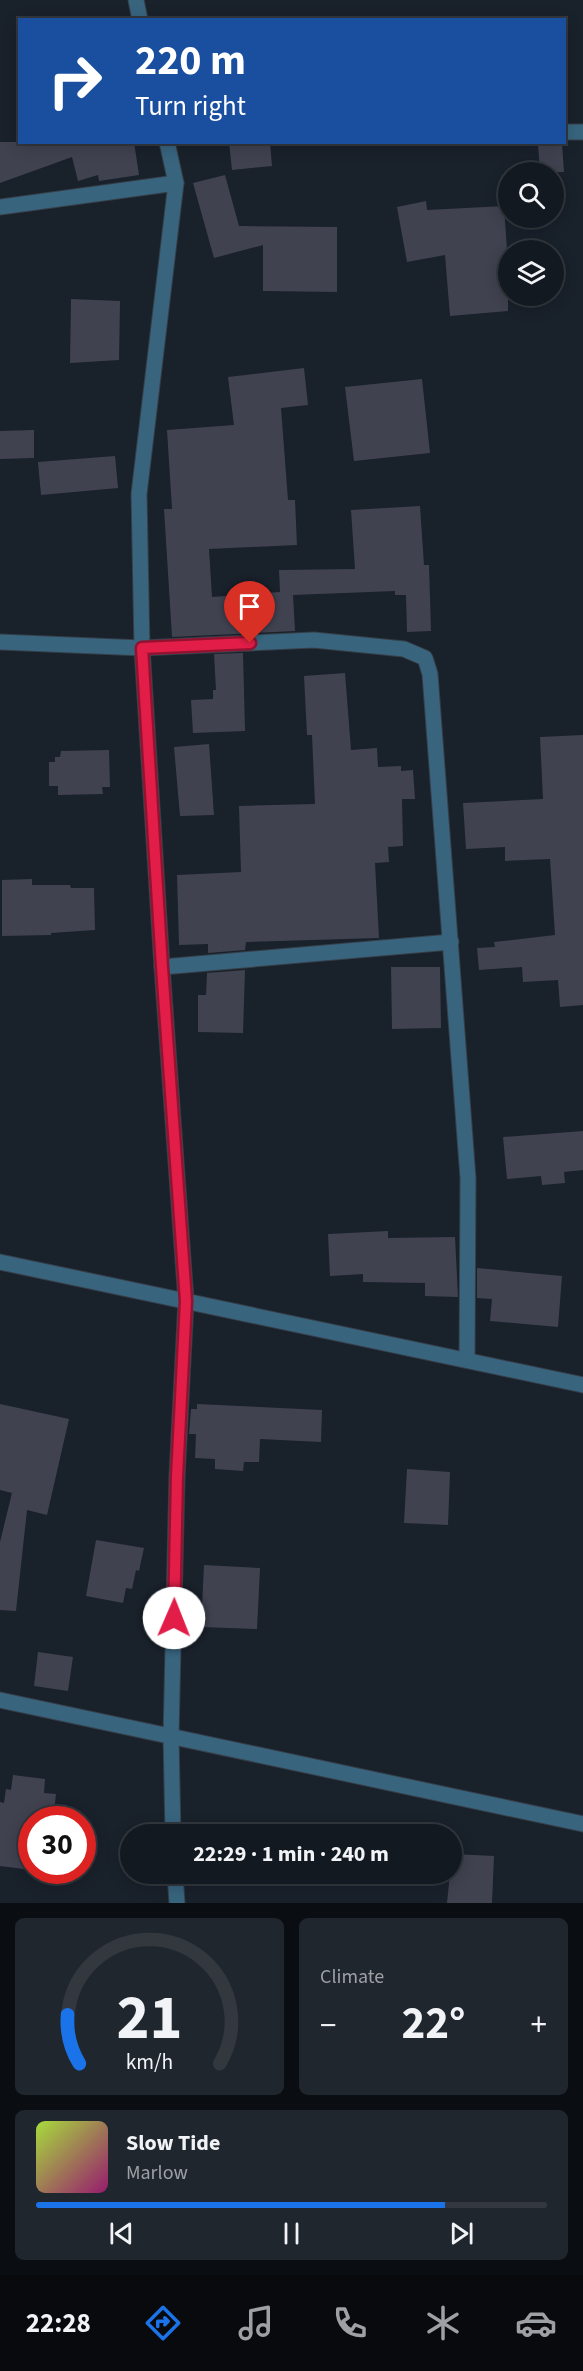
<!DOCTYPE html>
<meta charset="utf-8">
<style>
body{margin:0;font-family:"Source Sans 3",sans-serif;background:#20262d;color:#f1f3f6;height:100vh;display:flex;flex-direction:column;font-size:22px;white-space:nowrap}
*{box-sizing:border-box;margin:0}
p{font-size:20px;color:#9da0a5}
.icon{flex:none;width:33px;height:33px;fill:none;stroke:currentColor;stroke-width:2;stroke-linecap:round;stroke-linejoin:round}
.map{position:relative;height:1903px;overflow:hidden}
.side{display:flex;flex-direction:column;gap:15px;padding:15px;background:#0a0e12;flex:1}
.side>*{flex:none}
.guide{position:absolute;left:18px;top:18px;width:548px;height:126px;border-radius:0px;box-shadow:0 3px 15px #0003,0 0 0 2px #32383e;background:#1a4fa0;color:#fff;overflow:hidden}
.controls{position:absolute;left:498px;top:162px;display:grid;gap:12px}
.controls a{display:grid;place-items:center;width:66px;height:66px;border-radius:50%;background:#131920;box-shadow:0 3px 15px #0003,0 0 0 2px #32383e;font-size:30px}
.speed{position:absolute;left:18px;top:1806px;display:flex;gap:12px;font-size:30px;font-weight:700;text-align:center}
.speed>*{display:grid;place-content:center;width:78px;height:78px;border-radius:50%;background:#131920;box-shadow:0 3px 15px #0003,0 0 0 2px #32383e;line-height:1}
.speed .limit{border:9px solid #d22;background:#fff;color:#111}
.pin{position:absolute;display:grid;place-items:center;width:51px;height:51px;color:#fff;margin:-62px -26px;border-radius:50% 50% 50% 0;rotate:-45deg;box-shadow:0 0 6px #0007}
.pin .icon{rotate:45deg}
.me{position:absolute;width:66px;margin:-33px;rotate:1deg;stroke-linejoin:round;filter:drop-shadow(0 0 4px #0008)}
.turn{display:flex;align-items:center;gap:21px;height:126px;padding:0 18px;font-size:27px}
.turn .icon{width:78px;height:78px;stroke-width:2.5}
.turn b{display:block;font-size:42px;line-height:51px}
.big{font-size:45px;font-weight:700;line-height:1.1}
.side .widget{flex:1;display:flex;flex-direction:column;justify-content:center;gap:9px;min-width:0;padding:0 21px;border-radius:9px;background:#20262d}
.side .dial{align-items:center;gap:0}
.dial svg{height:156px;overflow:visible;fill:none;stroke:#32383e;stroke-width:7;stroke-linecap:round;text-anchor:middle}
.dial text{fill:#f1f3f6;stroke:none}
.song{display:flex;align-items:center;gap:18px}
.cover{width:72px;height:72px;border-radius:9px;background:linear-gradient(135deg,hsl(80 70% 55%),hsl(320 70% 35%))}
.played{height:6px;border-radius:3px;background:linear-gradient(90deg,#1a73e8 80%,#32383e 80%)}
.keys{display:flex;justify-content:space-around;direction:ltr}
.heat{display:flex;justify-content:space-between;align-items:center;font-size:33px;direction:ltr}
.side .tiles{flex:1;display:grid;gap:15px;grid-template-columns:1fr 1fr}
.widget:last-child{grid-column:span 2}
.trip{position:absolute;left:120px;top:1824px;width:342px;height:60px;border-radius:30px;background:#131920;box-shadow:0 3px 15px #0003,0 0 0 2px #32383e;font-weight:700;line-height:60px;text-align:center}
.tabs{display:flex;height:96px;justify-content:space-around;align-items:center;background:#080a0d;color:#9da0a5}
.tabs .icon{width:42px;height:42px}
.tabs .active{color:#1a73e8}
.tabs b{font-size:27px;color:#f1f3f6}
.map>svg:first-child{display:block}
</style>
<div class="map">
<svg width="583" height="1903" viewBox="0 0 583 1903">
<rect width="100%" height="100%" fill="#19212b"/>
<g fill="#404250">
<path d="M0,142h134l5,33 -40,6 -1,-6 -20,6 -6,-24 -72,26z"/>
<path d="M229,142h41l2,24 -40,4z"/>
<path d="M562,144l2,28h-24l-2,-27z"/>
<path d="M225,175l14,51 98,1v65l-74,-1v-46l-49,13 -21,-75z"/>
<path d="M426,201l1,9 77,-4 4,58v47l-58,5 -5,-61 -38,7 -10,-55z"/>
<path d="M71,299l49,2 -1,59 -49,3z"/>
<path d="M304,368l4,37 -27,3 7,92h7l2,45 -88,4 3,48 68,-5 -1,-22 76,-1 -4,-59 69,-4 4,59h5l2,66 -24,1 -1,-37h-11v-4l-102,4 2,36 -123,6 -8,-128h8l-5,-79 67,-5 -6,-48z"/>
<path d="M422,379l8,74 -76,8 -9,-74z"/>
<path d="M34,430v28l-34,1v-28z"/>
<path d="M115,456l3,32 -77,7 -3,-33z"/>
<path d="M243,653l2,78 -52,2 -2,-33 22,-1v-9h3l-2,-36z"/>
<path d="M345,673l6,77 26,-2 1,19 23,-1v5l12,-1 2,29h-13l1,47 -15,1 1,15 -14,1 4,75 -133,4 -1,8 -37,3v-9l-29,1 -2,-70 64,-3 -2,-66 76,-2 -3,-69h-5l-3,-59z"/>
<path d="M583,735v270l-23,2 -2,-27 -35,2 -1,-15 -43,3 -2,-22 18,-1 -1,-5 61,-7 -5,-76 -45,2v-14l-39,2 -3,-46 80,-4 -3,-62z"/>
<path d="M209,744l5,71 -34,1 -6,-69z"/>
<path d="M109,750l1,37h-8l1,7 -45,1v-9h-9v-24h6v-5h5l1,-6z"/>
<path d="M32,879v6h38l1,3h23l1,42 -44,3v2l-49,1v-56z"/>
<path d="M391,967h49l1,61 -49,1z"/>
<path d="M245,970l-2,63 -45,-1v-37h8l1,-22z"/>
<path d="M583,1131v39l-19,2 1,11 -23,2 -1,-9 -34,3 -4,-42z"/>
<path d="M388,1231v7l67,-1 3,60 -33,-1v-13l-62,-1v-8l-33,2 -2,-42z"/>
<path d="M477,1268l85,8 -4,51 -68,-6 2,-22 -15,-1z"/>
<path d="M0,1404l69,15 -22,96 -20,-5 -11,101 -16,-1v-68l12,-49 -12,-3z"/>
<path d="M197,1404l125,6 -1,32 -61,-3 -1,23h-15l-1,9 -28,-2v-10l-20,-1 1,-24h-7l2,-25h6z"/>
<path d="M407,1469l43,3 -2,53 -44,-2z"/>
<path d="M96,1540l48,8 -5,23 -3,-1 -4,19 -6,-1 -3,15 -37,-7z"/>
<path d="M204,1565l56,3 -3,61 -56,-2z"/>
<path d="M38,1652l35,5 -5,34 -34,-5z"/>
<path d="M13,1775l32,4 -1,14 12,1 -3,26h-21v50l-32,-4v-64l4,1 2,-14 5,1z"/>
<path d="M452,1854l42,2 -2,47h-45z"/>
</g>
<g fill="none" stroke-linecap="round" stroke-linejoin="round">
<defs>
<g id="street">
<path d="M136,0l4,20"/>
<path d="M564,132h19"/>
<path d="M167,142l9,41 -37,311 3,154 20,319 24,334 -9,175 -6,260 2,98"/>
<path d="M0,207l176,-24"/>
<path d="M0,642l142,6 172,-8 90,9 21,9 5,16 38,504 -1,182"/>
<path d="M162,967l289,-25"/>
<path d="M0,1262l583,123"/>
<path d="M0,1700l583,124"/>
<path d="M175,1874l2,29"/>
</g>
</defs>
<use href="#street" stroke="#363e48" stroke-width="17"/>
<use href="#street" stroke="#38647e" stroke-width="15"/>
</g>
<g fill="none" stroke-linecap="round" stroke-linejoin="round">
<defs>
<path id="route" d="M174,1618l3,-142 9,-175 -24,-334 -20,-319 108,-5"/>
</defs>
<use href="#route" stroke="#92132f" stroke-width="15"/>
<use href="#route" stroke="#e11d48" stroke-width="10"/>
</g>
</svg>
<div class="controls">
<a><svg class="icon" aria-label="search" viewBox="0 0 24 24"><circle cx="10" cy="10" r="6"/><path d="M15 15l6 6"/></svg></a>
<a><svg class="icon" aria-label="layers" viewBox="0 0 24 24"><path d="M12 4l9 5-9 5-9-5zM3 14l9 5 9-5"/></svg></a>
</div>
<div class="speed"><div class="limit">30</div></div>
<div class="pin" style="left:250px;top:643px;background:#d93025"><svg class="icon" aria-label="arrive" viewBox="0 0 24 24"><path d="M6 21V4h12l-3 4 3 4H6"/></svg></div>
<svg class="me" style="left:174px;top:1618px" viewBox="-20 -20 40 40"><circle r="19" fill="#fff"/><path d="M0-13L10 11 0 6-10 11z" fill="#e11d48"/></svg>
<div class="trip">22:29 · 1 min · 240 m</div>
<div class="guide">
<div class="turn"><svg class="icon" aria-label="right" viewBox="0 0 24 24"><path d="M7 20v-9h11M14 6l5 5-5 5"/></svg><div><b>220 m</b>Turn right</div></div>
</div>
</div>
<section class="side">
<div class="tiles">
<div class="widget dial"><svg viewBox="0 0 100 80">
<path d="M14 69A42 42 0 1 1 86 69"/>
<path d="M14 69A42 42 0 0 1 8 44" stroke="#1a73e8"/>
<text x="50" y="56" font-size="32" font-weight="700">21</text>
<text x="50" y="72" font-size="11">km/h</text>
</svg></div>
<div class="widget"><p>Climate</p>
<div class="heat"><a>−</a><b class="big">22°</b><a>+</a></div>
</div>
<div class="widget">
<div class="song"><i class="cover"></i><div><b>Slow Tide</b><p>Marlow</p></div></div>
<div class="played"></div>
<div class="keys"><svg class="icon" aria-label="previous" viewBox="0 0 24 24"><path d="M18 5L8 12l10 7zM5 5v14"/></svg><svg class="icon" aria-label="pause" viewBox="0 0 24 24"><path d="M8 5v14M16 5v14"/></svg><svg class="icon" aria-label="next" viewBox="0 0 24 24"><path d="M6 5l10 7-10 7zM19 5v14"/></svg></div>
</div>
</div>
</section>
<nav class="tabs">
<b>22:28</b>
<svg class="icon active" aria-label="directions" viewBox="0 0 24 24"><path d="M12 3l9 9-9 9-9-9zM9 14v-3h6M13 9l2 2-2 2"/></svg>
<svg class="icon" aria-label="music" viewBox="0 0 24 24"><path d="M9 18V5l10-2v13"/><circle cx="6" cy="18" r="3"/><circle cx="16" cy="16" r="3"/></svg>
<svg class="icon" aria-label="phone" viewBox="0 0 24 24"><path d="M5 4h4l2 5-3 2q2 4 5 5l2-3 5 2v4C11 20 4 13 5 4z"/></svg>
<svg class="icon" aria-label="climate" viewBox="0 0 24 24"><path d="M12 3v18M4 7l16 10M4 17L20 7"/></svg>
<svg class="icon" aria-label="car" viewBox="0 0 24 24"><path d="M5 17H2v-5l4-1 3-4h7l3 4 3 1v5h-3M9 17h6M6 11h13"/><circle cx="7" cy="17" r="2"/><circle cx="17" cy="17" r="2"/></svg>
</nav>
